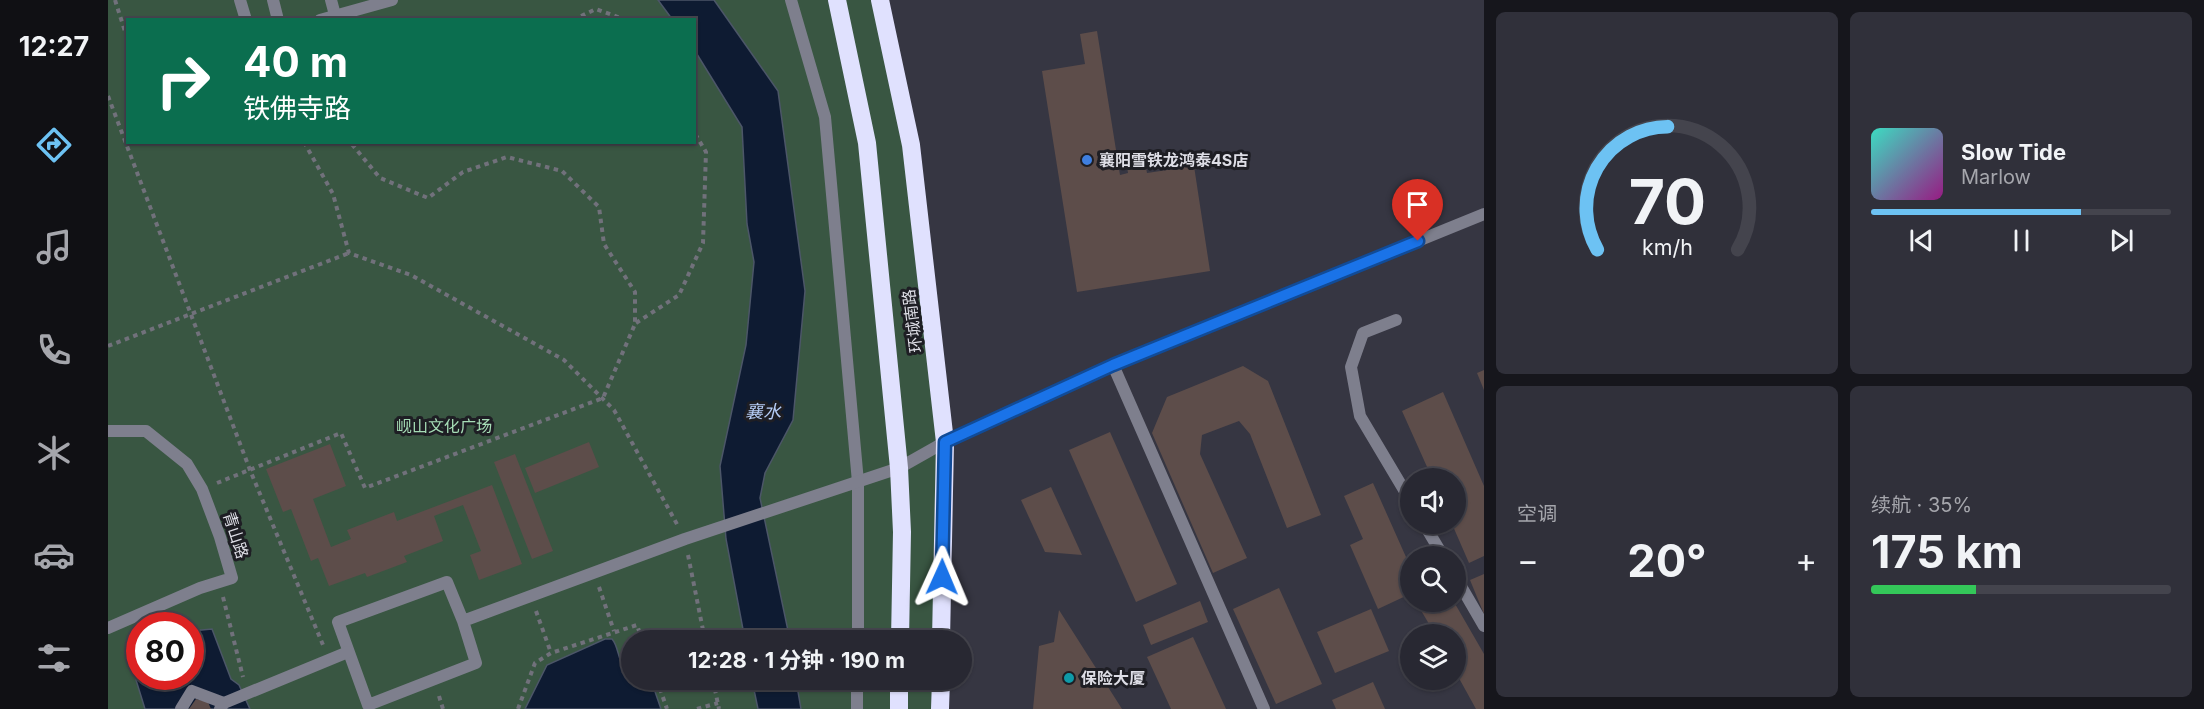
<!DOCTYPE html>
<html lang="zh">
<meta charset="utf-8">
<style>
body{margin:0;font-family:Inter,"Noto Sans SC",sans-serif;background:#30303a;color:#f1f3f6;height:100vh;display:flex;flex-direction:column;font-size:22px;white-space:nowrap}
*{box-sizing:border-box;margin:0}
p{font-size:20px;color:#a5a6ac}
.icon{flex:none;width:33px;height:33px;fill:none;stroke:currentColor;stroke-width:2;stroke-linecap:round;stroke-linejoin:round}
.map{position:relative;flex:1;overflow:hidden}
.details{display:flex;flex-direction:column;gap:12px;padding:12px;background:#16161c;width:720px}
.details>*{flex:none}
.guide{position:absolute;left:18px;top:18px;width:570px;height:126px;border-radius:0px;box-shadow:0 2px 4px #0004,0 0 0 2px #44444d;background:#0b6e4f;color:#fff;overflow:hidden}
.controls{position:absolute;left:1292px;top:468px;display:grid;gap:12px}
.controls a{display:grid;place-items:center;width:66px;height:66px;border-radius:50%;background:#282832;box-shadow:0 2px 4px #0004,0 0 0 2px #44444d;font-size:30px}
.speed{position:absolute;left:18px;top:612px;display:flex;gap:12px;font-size:30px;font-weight:700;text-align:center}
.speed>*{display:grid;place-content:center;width:78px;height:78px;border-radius:50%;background:#282832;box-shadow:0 2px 4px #0004,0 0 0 2px #44444d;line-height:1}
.speed .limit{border:9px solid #d22;background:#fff;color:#111}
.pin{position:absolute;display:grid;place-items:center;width:51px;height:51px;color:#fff;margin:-62px -26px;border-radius:50% 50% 50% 0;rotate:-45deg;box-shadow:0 0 6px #0007}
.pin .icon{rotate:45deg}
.me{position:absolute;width:66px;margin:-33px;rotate:1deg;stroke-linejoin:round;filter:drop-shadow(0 0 4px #0008)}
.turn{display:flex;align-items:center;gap:21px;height:126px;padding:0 18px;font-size:27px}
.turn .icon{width:78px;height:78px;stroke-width:2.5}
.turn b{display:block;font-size:42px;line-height:51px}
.big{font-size:45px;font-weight:700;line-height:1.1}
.details .tile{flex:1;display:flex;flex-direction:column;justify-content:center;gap:9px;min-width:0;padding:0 21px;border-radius:9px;background:#30303a}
.details .dial{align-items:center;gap:0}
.dial svg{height:156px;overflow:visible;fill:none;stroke:#44444d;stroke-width:7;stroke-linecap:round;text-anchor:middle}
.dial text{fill:#f1f3f6;stroke:none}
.song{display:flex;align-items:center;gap:18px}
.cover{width:72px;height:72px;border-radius:9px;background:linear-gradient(135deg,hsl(170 70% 55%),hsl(310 70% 35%))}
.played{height:6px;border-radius:3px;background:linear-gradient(90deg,#6dc2f3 70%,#44444d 70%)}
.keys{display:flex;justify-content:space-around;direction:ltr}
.heat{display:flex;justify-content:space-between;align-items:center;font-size:33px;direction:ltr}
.charge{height:9px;border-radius:4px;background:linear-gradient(90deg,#34c759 35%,#44444d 0)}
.details .tiles{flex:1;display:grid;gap:12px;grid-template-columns:repeat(2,1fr)}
.trip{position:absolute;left:513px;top:630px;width:351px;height:60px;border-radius:30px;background:#282832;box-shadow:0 2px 4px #0004,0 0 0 2px #44444d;font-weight:700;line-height:60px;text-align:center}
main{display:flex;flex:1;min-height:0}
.dock{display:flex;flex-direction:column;width:108px;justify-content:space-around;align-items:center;background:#101014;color:#a5a6ac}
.dock .icon{width:42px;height:42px}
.dock .active{color:#6dc2f3}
.dock b{font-size:27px;color:#f1f3f6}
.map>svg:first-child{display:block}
</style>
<main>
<nav class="dock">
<b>12:27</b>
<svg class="icon active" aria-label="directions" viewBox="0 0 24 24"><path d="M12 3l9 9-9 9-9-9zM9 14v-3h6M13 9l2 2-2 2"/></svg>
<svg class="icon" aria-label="music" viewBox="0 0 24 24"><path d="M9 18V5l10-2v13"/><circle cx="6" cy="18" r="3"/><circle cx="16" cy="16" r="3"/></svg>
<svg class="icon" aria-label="phone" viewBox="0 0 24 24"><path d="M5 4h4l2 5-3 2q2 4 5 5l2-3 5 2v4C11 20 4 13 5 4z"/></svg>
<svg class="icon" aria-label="climate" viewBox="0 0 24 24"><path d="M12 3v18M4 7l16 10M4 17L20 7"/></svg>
<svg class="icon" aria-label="car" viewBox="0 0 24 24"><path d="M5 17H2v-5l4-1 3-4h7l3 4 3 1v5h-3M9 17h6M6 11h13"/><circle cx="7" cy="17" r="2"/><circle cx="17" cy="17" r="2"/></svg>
<svg class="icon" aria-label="filters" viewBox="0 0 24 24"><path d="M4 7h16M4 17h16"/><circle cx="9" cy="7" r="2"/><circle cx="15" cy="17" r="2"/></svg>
</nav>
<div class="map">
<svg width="1376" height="709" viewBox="0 0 1376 709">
<rect width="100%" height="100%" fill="#363642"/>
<path fill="#395642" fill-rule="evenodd" d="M0,0h772l31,145 34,297 -4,198h-309v40h309l-1,29h-832zM20,20h566v122h-566zM32,626h50v50h-50z"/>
<g fill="#0e1b32" stroke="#4c5668" stroke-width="1.5">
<path d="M550,0h56l64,91 27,200 -12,129 -28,53 -5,25 30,142h-45l-19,-101 -6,-73 26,-121 8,-83 -7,-38 -5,-97 -47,-76 -1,-31 -22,-1z"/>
<path d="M104,629l19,50 8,6 11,24h-105l-17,-55 8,-9h3l1,31h50l1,-45z"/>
<path d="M497,639h7c7,8 5,20 13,29h6l1,12h19l10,29h-136l22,-44z"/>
<path d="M644,680h44l5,29h-43z"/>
</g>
<g fill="#5d4d4a">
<path d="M989,31l23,144 8,-2 -3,-18 18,-3 4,21 47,-7 16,105 -133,21 -35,-221 43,-7 -5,-30z"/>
<path d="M1135,366l25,15 53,134 -34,13 -37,-94 -11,-13 -37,14 -2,19 47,104 -34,15 -61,-140 15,-36z"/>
<path d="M1376,370v20l-7,-17z"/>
<path d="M1335,392l41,94v70l-15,7 -17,-39h3v-46h-23l-30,-67z"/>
<path d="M1002,432l67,152 -41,18 -67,-152z"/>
<path d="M481,442l10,25 -64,26 -10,-25z"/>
<path d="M222,444l16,42 -33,13 18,48 20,-8 -4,-9 47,-18 3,9 95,-36 30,79 -43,16 -9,-25 11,-4 -18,-46 -29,11 9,25 -39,15 3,6 -40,15 -2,-4 -36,13 -11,-28 -7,3 -20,-52 -8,3 -17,-43z"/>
<path d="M407,454l38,97 -21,8 -38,-97z"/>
<path d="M1265,483l37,83v28l-32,15 -28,-64 13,-6 -19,-43z"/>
<path d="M943,487l31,68 -37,-3 -24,-52z"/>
<path d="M1376,574v40l-14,-34z"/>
<path d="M1171,588l43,96 -46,20 -43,-95z"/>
<path d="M1092,601l8,21 -57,23 -8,-20z"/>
<path d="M1308,602h38l30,52v55h-8l-21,-38v-37h-20z"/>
<path d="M1263,609l18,42 -54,22 -18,-41z"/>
<path d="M951,610l63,99h-89l6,-63 15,-4z"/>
<path d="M1085,637l33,72h-55l-24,-52z"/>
<path d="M1265,682l12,27h-49l-4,-9z"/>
<path d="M88,699l12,3 3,7h-22z"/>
</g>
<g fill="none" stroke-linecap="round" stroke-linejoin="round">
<g stroke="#71717b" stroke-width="4" stroke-dasharray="4.5 4.5" stroke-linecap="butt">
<path d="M7,0l13,41"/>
<path d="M465,20l23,-11 30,11"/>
<path d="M0,96l142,374 73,175"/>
<path d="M196,142l29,52 16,59 62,22 153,85 50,50 64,116"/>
<path d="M528,323l43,-28 24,-52 3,-91 -12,-20"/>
<path d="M0,346l241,-93"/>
<path d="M109,483l124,-50 24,55 238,-90 32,-74v-32l-31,-48 -5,-37 -37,-36 -55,-14 -44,15 -35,26 -48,-20 -30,-36"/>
<path d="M580,555l17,85"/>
<path d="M491,587l15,44"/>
<path d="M115,597l20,80"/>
<path d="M428,611l15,42"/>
<path d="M549,680l10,29"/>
<path d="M605,680l6,29"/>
<path d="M331,696l4,13"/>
<path d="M410,709l17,-46 16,-10 86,-28 5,15"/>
<path d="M589,709l21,-6"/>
</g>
<g stroke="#7e7f8d" stroke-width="12">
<path d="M132,0l6,20"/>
<path d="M165,0l5,20"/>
<path d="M223,0l4,15"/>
<path d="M212,20l72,-20"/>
<path d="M1288,320l-33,13 -12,34 9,49 50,84"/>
<path d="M1005,365l151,344"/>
<path d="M1316,524l19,32"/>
<path d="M1347,576l29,50"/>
</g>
<g stroke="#7e7f8d" stroke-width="12">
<path d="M683,0l34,117 33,365v158"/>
<path d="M0,431h38l41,33 15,25 18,48 12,41 -32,10 -92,40"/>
<path d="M355,621l13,42 -108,42 -30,-83 109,-40 16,39 222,-82 214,-71 46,-26 168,-77 371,-151"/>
<path d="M73,709l11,-18 32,12"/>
<path d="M112,709l4,-6 124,-51"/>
<path d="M749,709v-29"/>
</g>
<g stroke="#e0e1fe" stroke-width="18">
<path d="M729,0l30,143 32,325 3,64 -2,108"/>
<path d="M772,0l31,145 34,297 -4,198"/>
<path d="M791,709v-29"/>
<path d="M832,709l1,-29"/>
</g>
</g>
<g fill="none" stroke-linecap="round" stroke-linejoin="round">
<defs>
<path id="route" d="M834,577l3,-135 168,-77 305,-124"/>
</defs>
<use href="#route" stroke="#114b97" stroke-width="15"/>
<use href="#route" stroke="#1a73e8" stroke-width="10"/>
</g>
<circle fill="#3f7fe0" stroke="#1e1e24" stroke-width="2" cx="979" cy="160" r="6"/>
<circle fill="#0f9aa8" stroke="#1e1e24" stroke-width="2" cx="961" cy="678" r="6"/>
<g text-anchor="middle" stroke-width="6" stroke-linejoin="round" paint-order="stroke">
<g font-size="16" font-weight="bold" fill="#dedee6" stroke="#1e1e24" text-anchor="start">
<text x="991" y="166">襄阳雪铁龙鸿泰4S店</text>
<text x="973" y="684">保险大厦</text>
</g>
<g font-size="16" fill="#dedee6" stroke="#1e1e24">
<text transform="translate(804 321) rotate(-97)" y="6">环城南路</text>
<text transform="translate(128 535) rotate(72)" y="6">青山路</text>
</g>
<g font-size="16" fill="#a6ddb6" stroke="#1e1e24">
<text x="336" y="432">岘山文化广场</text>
</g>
<g font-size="18" font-style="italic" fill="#b5ccf5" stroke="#1e1e24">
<text x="655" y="418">襄水</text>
</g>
</g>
</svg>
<div class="controls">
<a><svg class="icon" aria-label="sound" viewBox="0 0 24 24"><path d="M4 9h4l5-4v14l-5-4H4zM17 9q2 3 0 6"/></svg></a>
<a><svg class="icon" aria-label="search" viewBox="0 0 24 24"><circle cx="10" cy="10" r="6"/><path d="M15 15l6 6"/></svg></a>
<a><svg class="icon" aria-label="layers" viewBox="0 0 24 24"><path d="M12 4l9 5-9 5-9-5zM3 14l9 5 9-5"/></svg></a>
</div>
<div class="speed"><div class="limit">80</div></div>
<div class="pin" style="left:1310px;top:241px;background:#d93025"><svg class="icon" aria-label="arrive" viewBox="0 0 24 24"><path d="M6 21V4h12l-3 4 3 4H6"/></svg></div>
<svg class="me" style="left:834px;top:577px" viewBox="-20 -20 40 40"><path d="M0-17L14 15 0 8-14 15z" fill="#1a73e8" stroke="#fff" stroke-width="4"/></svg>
<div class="trip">12:28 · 1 分钟 · 190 m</div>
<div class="guide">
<div class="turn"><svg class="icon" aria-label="right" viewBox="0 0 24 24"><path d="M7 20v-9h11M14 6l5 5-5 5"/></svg><div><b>40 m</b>铁佛寺路</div></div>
</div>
</div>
<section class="details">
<div class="tiles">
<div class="tile dial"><svg viewBox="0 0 100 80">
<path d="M14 69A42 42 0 1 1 86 69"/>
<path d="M14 69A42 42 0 0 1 50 6" stroke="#6dc2f3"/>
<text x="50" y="56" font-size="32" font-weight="700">70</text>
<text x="50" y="72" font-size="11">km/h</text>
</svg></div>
<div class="tile">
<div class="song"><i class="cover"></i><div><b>Slow Tide</b><p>Marlow</p></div></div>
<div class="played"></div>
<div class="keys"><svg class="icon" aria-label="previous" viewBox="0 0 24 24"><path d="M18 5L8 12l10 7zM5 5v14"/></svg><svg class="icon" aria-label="pause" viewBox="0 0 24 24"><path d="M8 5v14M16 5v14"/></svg><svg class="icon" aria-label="next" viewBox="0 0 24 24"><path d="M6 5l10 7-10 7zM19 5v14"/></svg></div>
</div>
<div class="tile"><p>空调</p>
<div class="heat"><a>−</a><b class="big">20°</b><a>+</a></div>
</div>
<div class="tile"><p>续航 · 35%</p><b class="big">175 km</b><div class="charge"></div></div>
</div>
</section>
</main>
